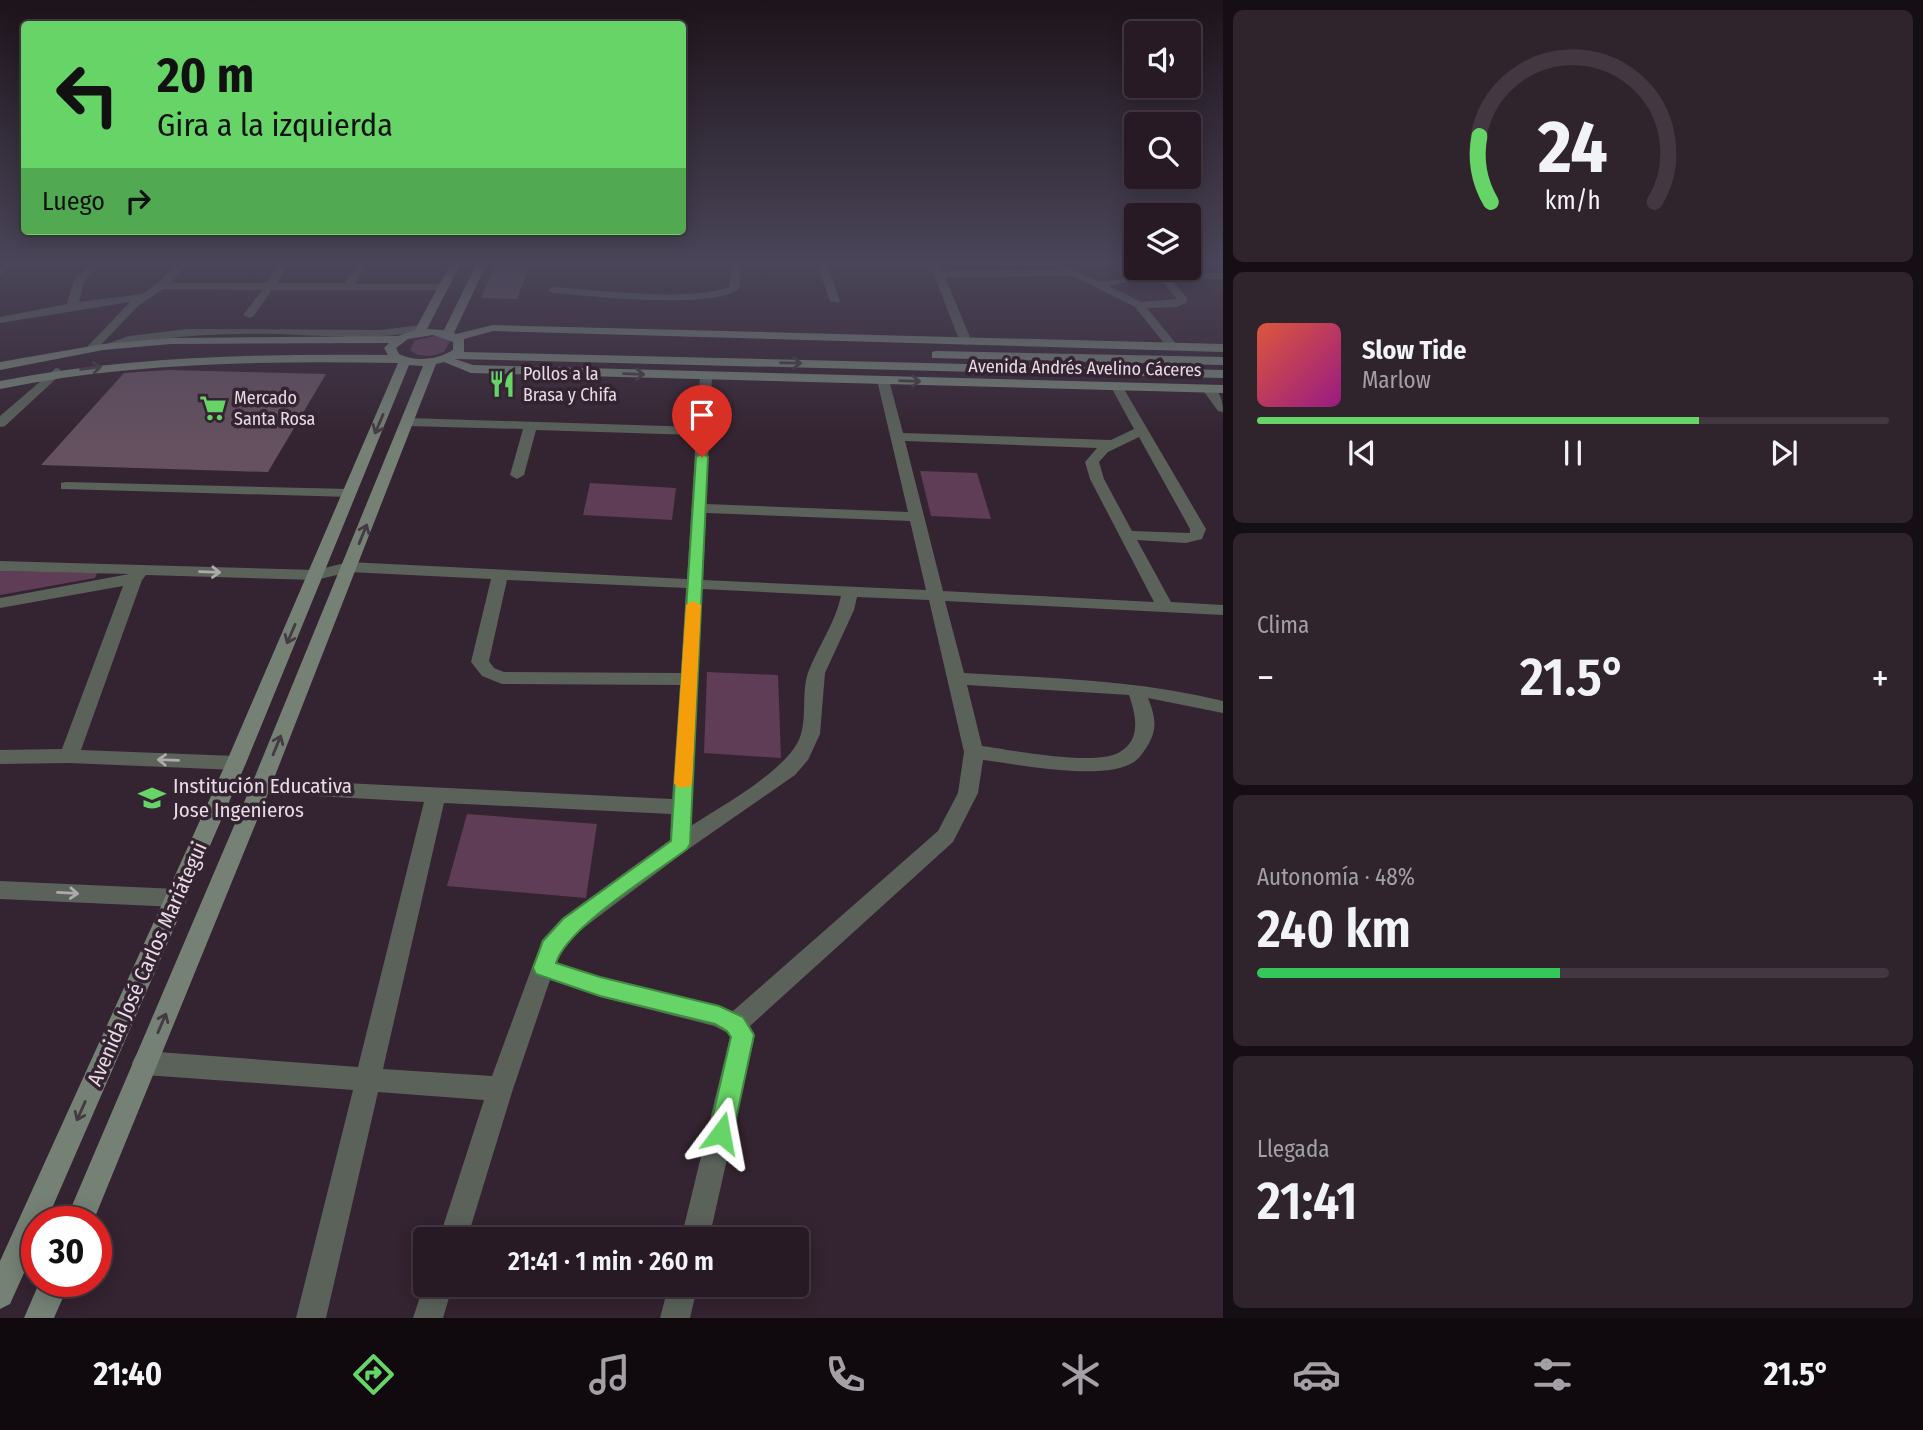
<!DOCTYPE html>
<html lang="es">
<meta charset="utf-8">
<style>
body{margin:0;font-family:"Fira Sans Condensed",sans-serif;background:#2f232c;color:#f1f3f6;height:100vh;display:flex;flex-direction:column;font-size:26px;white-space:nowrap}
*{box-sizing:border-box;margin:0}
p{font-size:23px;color:#a4a1a6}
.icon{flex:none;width:38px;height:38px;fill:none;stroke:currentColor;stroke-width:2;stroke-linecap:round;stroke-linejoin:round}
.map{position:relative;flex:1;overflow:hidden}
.side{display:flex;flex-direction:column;gap:10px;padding:10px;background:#150e14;width:700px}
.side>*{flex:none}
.top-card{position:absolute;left:21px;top:21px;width:665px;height:214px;border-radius:7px;box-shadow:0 4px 18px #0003,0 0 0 2px #433841;background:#66d466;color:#111;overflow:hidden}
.fabs{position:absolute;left:1124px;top:21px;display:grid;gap:14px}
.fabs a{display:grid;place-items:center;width:77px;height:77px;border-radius:7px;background:#271a24;box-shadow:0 4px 18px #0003,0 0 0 2px #433841;font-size:35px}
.speed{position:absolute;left:21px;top:1206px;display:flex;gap:14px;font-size:35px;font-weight:700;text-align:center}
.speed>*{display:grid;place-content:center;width:91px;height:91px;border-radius:50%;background:#271a24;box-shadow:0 4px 18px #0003,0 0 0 2px #433841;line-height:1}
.speed .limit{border:10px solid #d22;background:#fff;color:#111}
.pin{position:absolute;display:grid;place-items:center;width:60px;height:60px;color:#fff;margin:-72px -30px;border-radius:50% 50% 50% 0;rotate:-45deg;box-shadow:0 0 7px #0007}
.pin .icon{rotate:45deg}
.me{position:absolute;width:77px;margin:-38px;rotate:13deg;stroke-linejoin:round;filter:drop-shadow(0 0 5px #0008)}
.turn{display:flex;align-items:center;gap:24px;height:147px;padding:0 21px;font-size:32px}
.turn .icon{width:91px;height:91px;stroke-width:2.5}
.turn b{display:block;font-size:49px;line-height:60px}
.then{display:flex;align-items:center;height:66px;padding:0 21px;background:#0003;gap:14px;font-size:26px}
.big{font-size:52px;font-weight:600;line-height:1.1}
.side .widget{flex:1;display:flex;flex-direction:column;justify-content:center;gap:10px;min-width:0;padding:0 24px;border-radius:10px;background:#2f232c}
.side .dial{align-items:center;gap:0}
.dial svg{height:182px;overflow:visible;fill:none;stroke:#433841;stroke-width:7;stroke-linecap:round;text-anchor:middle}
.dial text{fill:#f1f3f6;stroke:none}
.song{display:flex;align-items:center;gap:21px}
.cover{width:84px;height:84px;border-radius:10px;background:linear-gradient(135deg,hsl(10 70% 55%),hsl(310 70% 35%))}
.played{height:7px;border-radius:4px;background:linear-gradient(90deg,#66d466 70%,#433841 70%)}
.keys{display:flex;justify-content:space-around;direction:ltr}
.heat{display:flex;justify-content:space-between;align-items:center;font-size:38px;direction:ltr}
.charge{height:10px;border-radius:5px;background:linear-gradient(90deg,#34c759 48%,#433841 0)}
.trip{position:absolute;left:413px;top:1227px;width:396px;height:70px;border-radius:7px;background:#271a24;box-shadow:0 4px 18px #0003,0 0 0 2px #433841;font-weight:600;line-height:70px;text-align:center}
.tabs{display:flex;height:112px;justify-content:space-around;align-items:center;background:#100a0e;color:#a4a1a6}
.tabs .icon{width:49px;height:49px}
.tabs .selected{color:#66d466}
.tabs b{font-size:32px;color:#f1f3f6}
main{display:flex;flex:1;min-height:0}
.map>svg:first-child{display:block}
</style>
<main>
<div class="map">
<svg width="1223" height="1318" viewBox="0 0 1223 1318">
<rect width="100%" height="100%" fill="#342330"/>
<g fill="#5f3d57">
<path d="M440,335l10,6 -6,11c-11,5 -25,6 -34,-2l5,-10z"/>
<path d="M920,471l57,2 14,46 -60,-3z"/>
<path d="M590,483l86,5 -4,32 -89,-5z"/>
<path d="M0,571l97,2 -2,5 -95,17z"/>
<path d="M707,672l71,3 3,83 -77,-5z"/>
<path d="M467,814l130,10 -11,74 -139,-12z"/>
</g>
<g fill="#655160">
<path d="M497,261h34l-14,38 -36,-1z"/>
<path d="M169,370l157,4 -58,98 -227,-7 83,-92z"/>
</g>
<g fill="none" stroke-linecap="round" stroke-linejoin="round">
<g fill="#5a625a" fill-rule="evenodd">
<path d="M686,261h17l-13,3z"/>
<path d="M732,261h10l-3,28c-30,21 -146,7 -186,4l-5,-3 5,-3c47,3 134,15 176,0z"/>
<path d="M422,325l5,3 -1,2c-48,11 -98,6 -146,4 -61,-1 -118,1 -177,16l-5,-3 31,-11 58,-7 193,1z"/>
<path d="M66,482l284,7 6,4 -6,4 -289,-8v-6z"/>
</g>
<g fill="#5a625a" fill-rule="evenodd">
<path d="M9,261h11l-20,14v-8z"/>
<path d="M95,261h11l-22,20 -5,21 63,-8 15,-10 22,-23h11l-20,22h96l16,-22h10l-15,22h68l14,-22h10l-14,23h87l5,3 -5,3h-170l-19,27 -4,1 -6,-3 19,-25 -99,-1 -25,17 -44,46h-8v-4l44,-46 -130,21v-6l67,-13 7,-24z"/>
<path d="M816,261h10l14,40 -1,2 -9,-2z"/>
<path d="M911,261l22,2 9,8 119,-1 -15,-9c21,0 33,14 52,20 12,3 40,-9 56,-9l4,-4 7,4 58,1v6l-53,-1 17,20v4l-10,5 -30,1 31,38 -6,3 -4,-1 -33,-41 -62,-31 -128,1 27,65 -6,3 -6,-3 -26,-67 -9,-8zM1142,278h17l18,21 -36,3 -32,-16z"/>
<path d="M56,368l4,1v6l-55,51 -5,1v-11z"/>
<path d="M706,372l6,4 -6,128 202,8 -31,-132 2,-3 10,3 14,53 208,7 23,-11 -23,-42 6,-4 4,1 85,145 -4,10 -16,4 -49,-3 34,62 52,3v10l-278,-14 19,72c87,5 173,7 259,28v12l-75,-15c7,18 10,30 0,47 -4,6 -8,13 -14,17 -30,20 -116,2 -151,-2l-5,33 -25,49 -203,184 5,9 -46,204h-28l49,-202 -4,-5 -12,-6 -114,-29 -50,-17 -37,109 -46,150h-28l45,-139 -106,-8 -52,226h-30l57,-228 -208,-15 -9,-4 -4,-8 4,-8 9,-4 213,16 66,-265 -163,-9 -7,-2 -3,-5 3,-5 7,-2 411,20 8,-114 -178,-1 -20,-8 -11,-14 20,-83 -142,-7 -33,8 -170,-5 -4,5 -61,170 155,6 7,2 3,5 -3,5 -7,2 -167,-7 -69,1v-14l62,-1 61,-163 -123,22v-10l129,-24 -129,-3v-10l316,9 33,-8 338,17 9,-144 -160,-5 -12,45 -7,4 -7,-4 13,-46 -115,-3 -7,-4 7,-4 289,9 3,-51zM1139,437l51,92v4l-58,-2 -28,-52 -5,-17 9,-10zM905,441l192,7 -12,14 5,17 64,123 -211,-11zM706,513l204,8 16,69 -223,-10zM507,580l179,8 -5,85 -177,-1 -10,-4 -5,-7zM702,589l139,7c-6,27 -22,49 -32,74 -8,20 -2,44 -8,64 -9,34 -80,72 -110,92zM857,597l72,3 35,152 -6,41 -20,38 -205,180 -133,-34 -44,-15 4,-10 18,-20 109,-82 108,-75 13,-15 12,-26 5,-61 29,-63zM967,685l162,10c7,20 13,46 -11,58 -24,13 -107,-3 -136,-7zM444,803l227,11 -1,26 -108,78 -20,22 -50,136 -109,-7z"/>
<path d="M1208,385c12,4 15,16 15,27l-5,-1 -16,-22z"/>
<path d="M0,881l177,8 8,3 3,6 -3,6 -8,3 -177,-8z"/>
<path d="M425,1282v2h28l-10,34h-30z"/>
<path d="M669,1284h29l-8,34h-30z"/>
</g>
<g fill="#758175" fill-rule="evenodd">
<path d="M452,261h10l-35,68 17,1 34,-69h10l-34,72 2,1 37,-9 730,19v8l-730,-21 -29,8v13l759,18v8l-768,-19 18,6 750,20v8l-752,-20 -27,-11 -8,2 -165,422 -178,436h-28l186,-436 172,-420 -14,-1 -163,398 -200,459h-9v22l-27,60 -10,5v-48l226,-498 172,-400c-134,-2 -266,-1 -398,26v-8c129,-25 257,-27 388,-26l-4,-7 5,-5 -218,1 -68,6 -103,20v-8l103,-18 68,-6 227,-2 17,-6zM433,335l20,7v8c-16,10 -37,12 -54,4l-3,-6 12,-9z"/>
<path d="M936,351l287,6v8l-291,-7v-6z"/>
<path d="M40,1281h30l-16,37h-30z"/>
</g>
</g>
<defs><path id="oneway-shaft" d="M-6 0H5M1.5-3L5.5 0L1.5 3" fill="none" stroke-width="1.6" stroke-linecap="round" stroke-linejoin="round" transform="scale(1.75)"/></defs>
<g stroke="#443a41">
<use href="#oneway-shaft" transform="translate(791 363) rotate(1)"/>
<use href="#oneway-shaft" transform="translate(91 368) rotate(-8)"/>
<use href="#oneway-shaft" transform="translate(634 374) rotate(2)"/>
<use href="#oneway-shaft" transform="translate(910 381) rotate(2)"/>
<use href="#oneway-shaft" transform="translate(379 424) rotate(113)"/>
<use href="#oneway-shaft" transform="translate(363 534) rotate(-68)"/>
<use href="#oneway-shaft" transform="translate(291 634) rotate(113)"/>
<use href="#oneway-shaft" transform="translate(277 745) rotate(-68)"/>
<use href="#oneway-shaft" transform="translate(162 1023) rotate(-67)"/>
<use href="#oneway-shaft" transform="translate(81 1111) rotate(114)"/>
</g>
<g stroke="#afabad">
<use href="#oneway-shaft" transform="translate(210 572) rotate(2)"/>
<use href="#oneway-shaft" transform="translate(168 760) rotate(-178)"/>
<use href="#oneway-shaft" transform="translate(68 893) rotate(3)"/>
</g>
<linearGradient id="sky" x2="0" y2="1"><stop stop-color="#1d131a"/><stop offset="0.59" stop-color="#4a4559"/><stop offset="1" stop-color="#4a4559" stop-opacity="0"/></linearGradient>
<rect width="1223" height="445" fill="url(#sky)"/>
<path fill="#66d466" stroke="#428a42" stroke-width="2" d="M702,453l6,4 -18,387 -3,5c-33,25 -120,78 -131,114l44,14 119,29 24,11 11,18 -21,98 -3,8 -9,3 -8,-3 -4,-8 22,-96 -4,-6 -12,-7 -115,-28 -64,-22 -3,-6 10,-27 20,-22 108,-78 25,-384z"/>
<path fill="#f59e0b" d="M693,601l8,4 -9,178 -2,4h-13l-3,-4 12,-178z"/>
<defs>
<symbol id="restaurant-bare" viewBox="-9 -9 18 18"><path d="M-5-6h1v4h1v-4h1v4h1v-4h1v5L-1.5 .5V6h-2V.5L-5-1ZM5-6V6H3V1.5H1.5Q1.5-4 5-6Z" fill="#66d466" stroke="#342330" stroke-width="2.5" paint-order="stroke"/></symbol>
<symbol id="supermarket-bare" viewBox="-9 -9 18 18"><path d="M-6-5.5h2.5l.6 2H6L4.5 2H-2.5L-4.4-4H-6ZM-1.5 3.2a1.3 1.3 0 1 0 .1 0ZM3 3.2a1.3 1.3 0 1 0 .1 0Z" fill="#66d466" stroke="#342330" stroke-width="2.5" paint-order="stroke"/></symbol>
<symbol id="school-bare" viewBox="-9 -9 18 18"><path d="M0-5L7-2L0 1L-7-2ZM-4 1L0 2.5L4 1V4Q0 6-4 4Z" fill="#66d466" stroke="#342330" stroke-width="2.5" paint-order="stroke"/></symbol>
</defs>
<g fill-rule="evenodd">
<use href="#restaurant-bare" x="483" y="365" width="38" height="38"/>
<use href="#supermarket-bare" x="194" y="389" width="38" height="38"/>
<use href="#school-bare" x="133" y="779" width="38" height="38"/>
</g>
<g text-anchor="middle" stroke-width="7" stroke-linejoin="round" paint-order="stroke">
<g font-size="18" fill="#e7dbe4" stroke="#342330">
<text transform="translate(1085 368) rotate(1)" y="6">Avenida Andrés Avelino Cáceres</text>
</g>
<g font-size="18" fill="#e7dbe4" stroke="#342330" text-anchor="start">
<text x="523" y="380">Pollos a la<tspan x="523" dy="21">Brasa y Chifa</tspan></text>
<text x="234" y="404">Mercado<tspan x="234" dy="21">Santa Rosa</tspan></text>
</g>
<g font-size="21" fill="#e7dbe4" stroke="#342330" text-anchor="start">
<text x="173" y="793">Institución Educativa<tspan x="173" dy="24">Jose Ingenieros</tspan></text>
</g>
<g font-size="21" fill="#e7dbe4" stroke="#342330">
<text transform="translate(147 964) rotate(-66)" y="7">Avenida José Carlos Mariátegui</text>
</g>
</g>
</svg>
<div class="fabs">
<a><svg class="icon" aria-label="sound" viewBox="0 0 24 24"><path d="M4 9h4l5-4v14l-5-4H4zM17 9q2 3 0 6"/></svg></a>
<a><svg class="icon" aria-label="search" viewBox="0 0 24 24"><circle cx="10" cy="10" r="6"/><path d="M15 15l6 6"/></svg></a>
<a><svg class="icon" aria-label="layers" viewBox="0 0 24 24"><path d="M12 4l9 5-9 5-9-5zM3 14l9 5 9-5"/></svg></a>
</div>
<div class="speed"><div class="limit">30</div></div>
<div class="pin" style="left:702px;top:457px;background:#d93025"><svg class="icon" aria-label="arrive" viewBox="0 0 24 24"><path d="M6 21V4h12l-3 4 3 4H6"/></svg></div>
<svg class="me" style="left:721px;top:1133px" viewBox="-20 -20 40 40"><path d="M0-17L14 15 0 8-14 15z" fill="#66d466" stroke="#fff" stroke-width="4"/></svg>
<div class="trip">21:41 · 1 min · 260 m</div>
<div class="top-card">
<div class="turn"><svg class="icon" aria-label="left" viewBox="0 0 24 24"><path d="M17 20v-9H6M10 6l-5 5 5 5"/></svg><div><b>20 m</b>Gira a la izquierda</div></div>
<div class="then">Luego<svg class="icon" aria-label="right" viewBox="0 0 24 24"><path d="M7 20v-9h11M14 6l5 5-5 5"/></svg></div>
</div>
</div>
<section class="side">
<div class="widget dial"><svg viewBox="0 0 100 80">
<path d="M14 69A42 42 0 1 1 86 69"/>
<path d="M14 69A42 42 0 0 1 9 40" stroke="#66d466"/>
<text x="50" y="56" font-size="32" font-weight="700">24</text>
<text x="50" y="72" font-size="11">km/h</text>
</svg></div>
<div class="widget">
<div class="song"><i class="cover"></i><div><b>Slow Tide</b><p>Marlow</p></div></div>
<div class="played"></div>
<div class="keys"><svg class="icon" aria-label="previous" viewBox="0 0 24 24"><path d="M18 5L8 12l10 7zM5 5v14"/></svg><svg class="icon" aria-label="pause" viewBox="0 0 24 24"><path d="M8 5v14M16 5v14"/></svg><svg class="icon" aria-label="next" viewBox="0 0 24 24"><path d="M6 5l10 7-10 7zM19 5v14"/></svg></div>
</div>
<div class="widget"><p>Clima</p>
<div class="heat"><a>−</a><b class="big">21.5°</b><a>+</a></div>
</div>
<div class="widget"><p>Autonomía · 48%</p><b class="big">240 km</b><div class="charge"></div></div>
<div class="widget"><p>Llegada</p><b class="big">21:41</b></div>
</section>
</main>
<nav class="tabs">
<b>21:40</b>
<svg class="icon selected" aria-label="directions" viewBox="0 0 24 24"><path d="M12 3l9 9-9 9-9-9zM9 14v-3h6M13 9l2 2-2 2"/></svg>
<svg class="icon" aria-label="music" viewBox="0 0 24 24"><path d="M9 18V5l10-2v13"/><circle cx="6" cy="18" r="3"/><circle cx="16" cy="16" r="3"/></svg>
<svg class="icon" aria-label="phone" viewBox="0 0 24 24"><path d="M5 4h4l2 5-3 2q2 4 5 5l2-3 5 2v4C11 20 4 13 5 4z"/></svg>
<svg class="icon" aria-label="climate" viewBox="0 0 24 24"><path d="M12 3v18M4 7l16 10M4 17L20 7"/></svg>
<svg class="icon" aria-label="car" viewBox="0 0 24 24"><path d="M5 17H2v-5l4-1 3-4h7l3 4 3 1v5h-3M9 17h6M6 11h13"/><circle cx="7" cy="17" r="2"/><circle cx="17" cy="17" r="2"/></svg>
<svg class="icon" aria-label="filters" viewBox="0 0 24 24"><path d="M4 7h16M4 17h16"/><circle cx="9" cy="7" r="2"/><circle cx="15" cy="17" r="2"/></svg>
<b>21.5°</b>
</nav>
